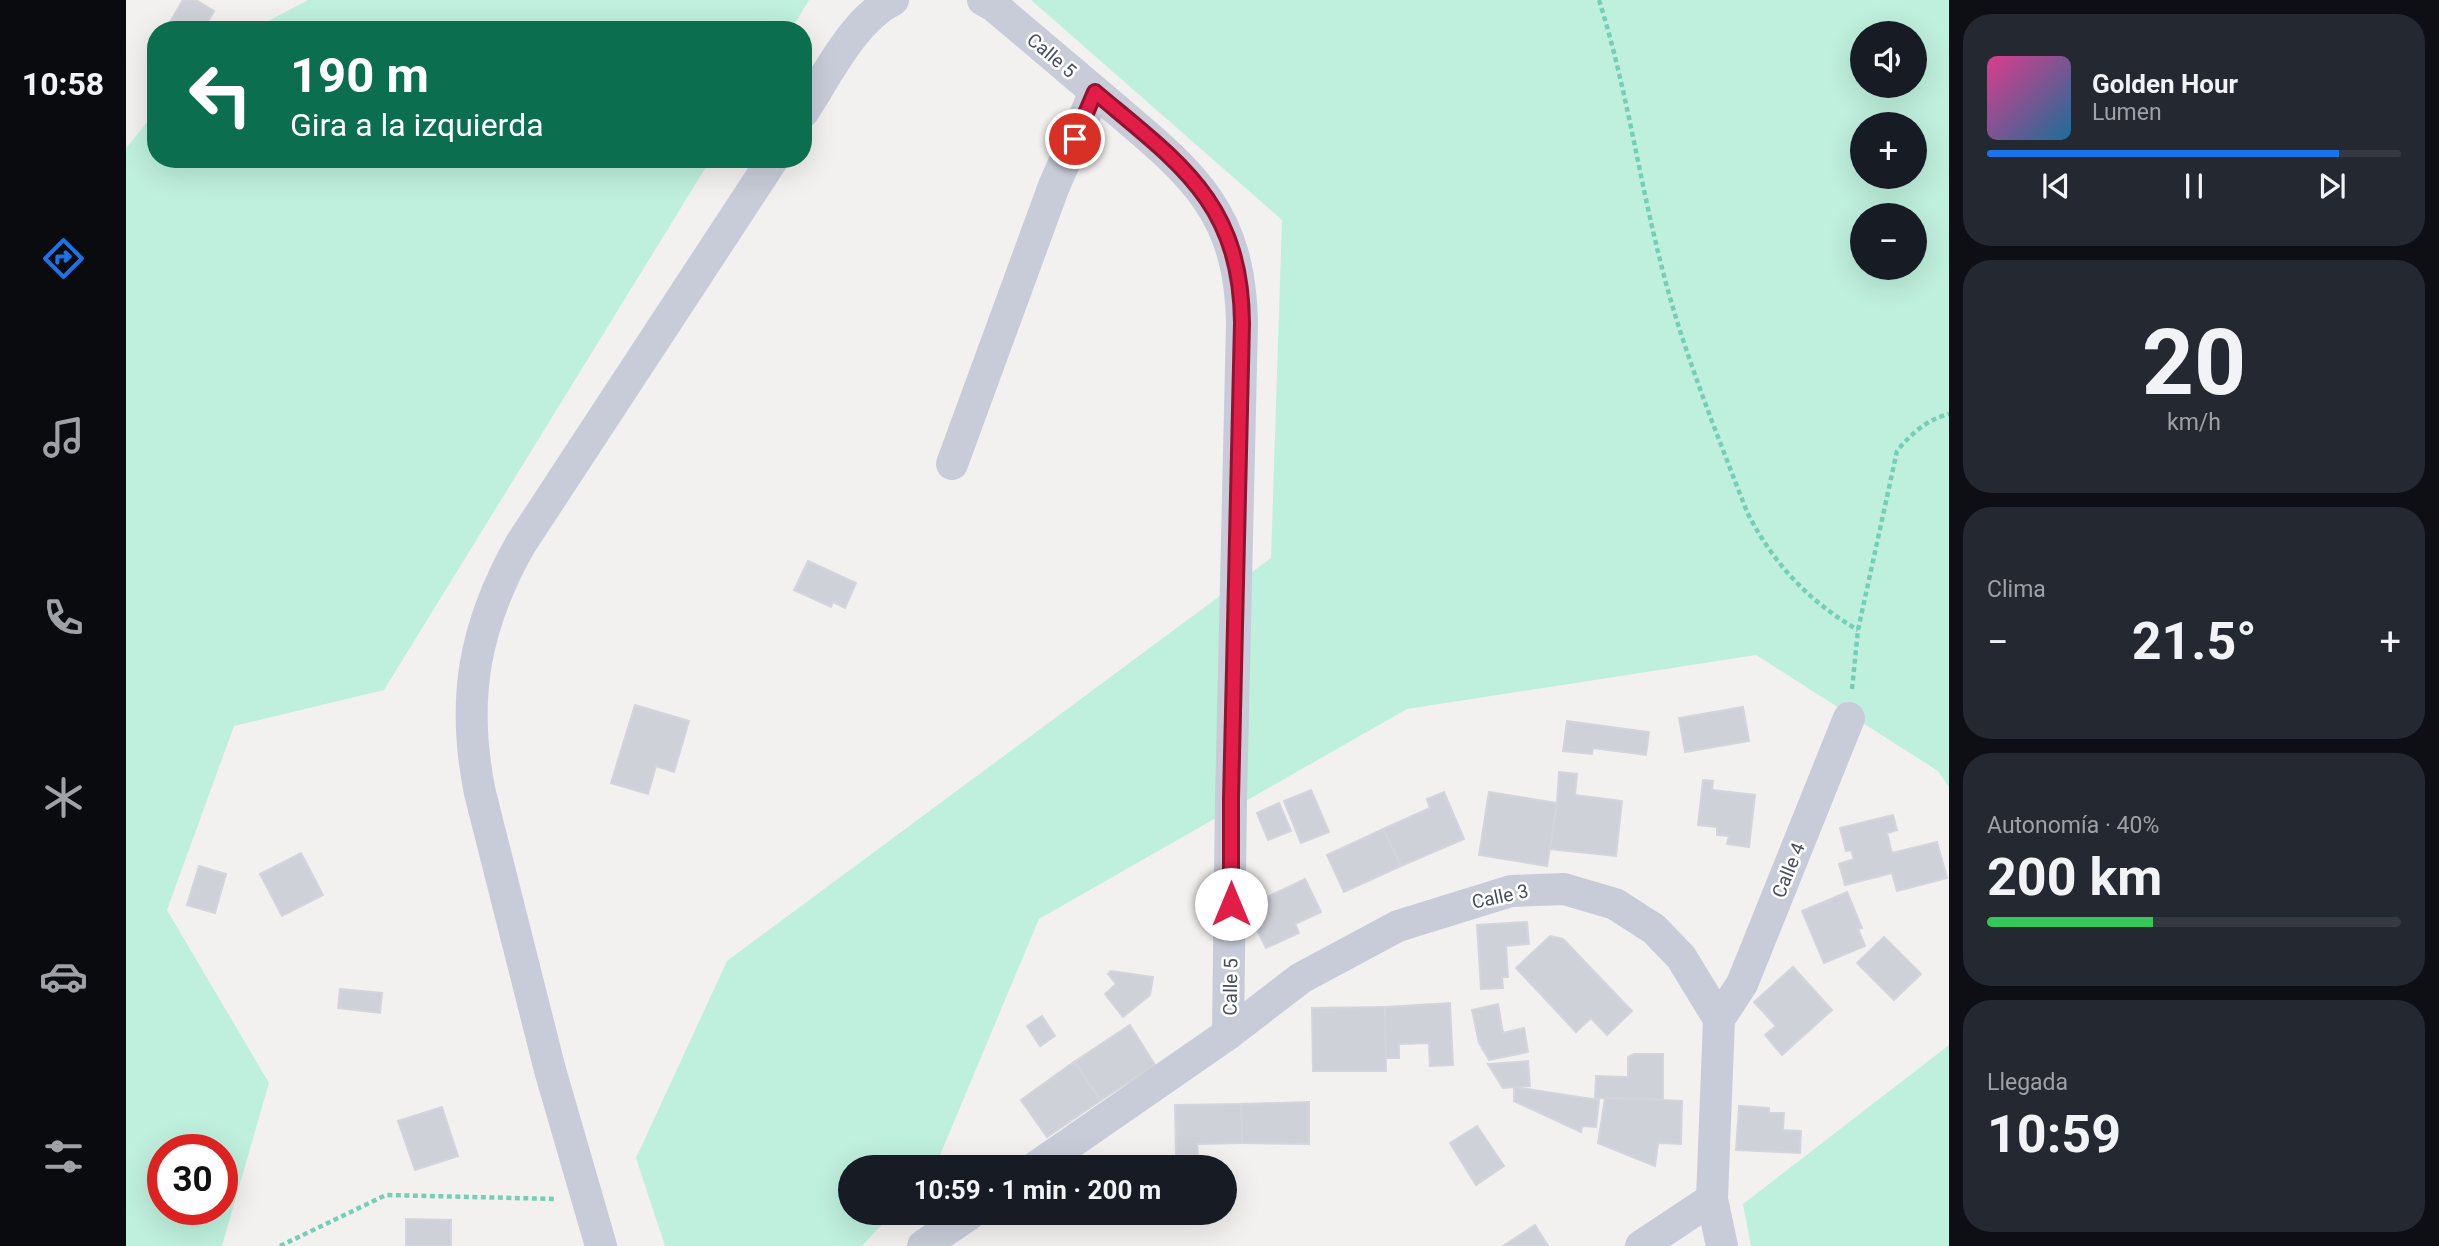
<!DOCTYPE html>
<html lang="es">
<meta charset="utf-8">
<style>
body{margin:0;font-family:Roboto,sans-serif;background:#242831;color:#f1f3f6;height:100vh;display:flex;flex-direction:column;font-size:26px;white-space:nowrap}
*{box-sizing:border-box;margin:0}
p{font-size:23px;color:#9ea1a6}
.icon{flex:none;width:38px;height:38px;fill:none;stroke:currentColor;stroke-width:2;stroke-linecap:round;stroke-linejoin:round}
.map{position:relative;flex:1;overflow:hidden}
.details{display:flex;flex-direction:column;gap:14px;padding:14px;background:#0d0f14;width:490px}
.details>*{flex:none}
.hud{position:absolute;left:21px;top:21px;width:665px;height:147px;border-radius:28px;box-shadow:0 7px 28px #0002;background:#0b6e4f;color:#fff;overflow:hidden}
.fabs{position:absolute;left:1724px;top:21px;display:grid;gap:14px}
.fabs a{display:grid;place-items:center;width:77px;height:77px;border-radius:50%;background:#171b24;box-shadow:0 7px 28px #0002;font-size:35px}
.speed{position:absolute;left:21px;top:1134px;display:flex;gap:14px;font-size:35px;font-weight:700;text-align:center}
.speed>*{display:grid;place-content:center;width:91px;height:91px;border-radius:50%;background:#171b24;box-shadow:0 7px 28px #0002;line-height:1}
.speed .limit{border:10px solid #d22;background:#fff;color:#111}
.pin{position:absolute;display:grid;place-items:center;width:60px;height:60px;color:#fff;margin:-30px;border:4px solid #fff;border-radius:50%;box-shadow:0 2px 7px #0007}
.me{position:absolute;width:77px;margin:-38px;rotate:0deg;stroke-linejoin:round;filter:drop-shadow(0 0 5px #0008)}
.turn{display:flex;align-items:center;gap:24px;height:147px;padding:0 28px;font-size:32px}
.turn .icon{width:91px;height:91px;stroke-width:2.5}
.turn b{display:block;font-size:49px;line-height:60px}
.big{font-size:52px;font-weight:700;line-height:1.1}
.details .widget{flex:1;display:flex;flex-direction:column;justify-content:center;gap:10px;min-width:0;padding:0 24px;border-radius:28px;background:#242831}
.details .dial{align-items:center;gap:0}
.dial b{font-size:91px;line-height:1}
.song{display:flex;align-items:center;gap:21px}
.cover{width:84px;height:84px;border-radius:10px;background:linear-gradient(135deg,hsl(330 70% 55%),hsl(200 70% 35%))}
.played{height:7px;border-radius:4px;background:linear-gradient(90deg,#1a73e8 85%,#363941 85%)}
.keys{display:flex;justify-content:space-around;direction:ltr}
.heat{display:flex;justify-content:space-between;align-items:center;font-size:38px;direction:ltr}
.charge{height:10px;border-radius:5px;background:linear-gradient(90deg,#34c759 40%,#363941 0)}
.trip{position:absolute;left:712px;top:1155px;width:399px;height:70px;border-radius:35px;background:#171b24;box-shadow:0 7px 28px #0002;font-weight:700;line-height:70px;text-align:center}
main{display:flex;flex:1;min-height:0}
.dock{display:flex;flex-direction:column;width:126px;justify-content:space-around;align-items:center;background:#090b0e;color:#9ea1a6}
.dock .icon{width:49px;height:49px}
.dock .current{color:#1a73e8}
.dock b{font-size:32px;color:#f1f3f6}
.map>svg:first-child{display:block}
</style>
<main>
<nav class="dock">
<b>10:58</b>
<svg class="icon current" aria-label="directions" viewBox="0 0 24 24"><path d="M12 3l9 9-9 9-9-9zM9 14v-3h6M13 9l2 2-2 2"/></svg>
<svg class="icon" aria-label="music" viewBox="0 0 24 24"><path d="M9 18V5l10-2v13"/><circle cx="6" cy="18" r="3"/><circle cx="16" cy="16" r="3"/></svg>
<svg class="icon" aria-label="phone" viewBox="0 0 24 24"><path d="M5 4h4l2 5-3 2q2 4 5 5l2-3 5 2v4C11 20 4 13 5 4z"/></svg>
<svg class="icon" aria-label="climate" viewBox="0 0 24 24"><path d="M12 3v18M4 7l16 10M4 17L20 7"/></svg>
<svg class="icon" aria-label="car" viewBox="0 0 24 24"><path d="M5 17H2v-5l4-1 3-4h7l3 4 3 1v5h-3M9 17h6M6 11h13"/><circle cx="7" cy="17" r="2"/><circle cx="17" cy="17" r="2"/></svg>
<svg class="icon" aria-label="filters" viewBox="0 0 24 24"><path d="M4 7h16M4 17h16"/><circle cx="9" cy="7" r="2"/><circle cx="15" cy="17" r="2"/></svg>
</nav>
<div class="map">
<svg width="1823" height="1246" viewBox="0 0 1823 1246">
<rect width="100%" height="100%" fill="#f3f1f0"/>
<g fill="#bff0dd" fill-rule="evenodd">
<path d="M182,0h501l-18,30h-540z"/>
<path d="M905,0h918v787l-11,-16 -182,-116 -349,54 -368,210 -104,248h-85v46h43l-31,33h-197l-29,-88 91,-197 544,-403 11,-338zM1736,33h52v53h-52zM1736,124h52v53h-52zM1736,215h52v53h-52z"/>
<path d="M30,111v48h555l-327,531 -150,36 -67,184 102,173 -47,163h-96v-1098zM37,1150h59v59h-59z"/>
<path d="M1823,1045v201h-198l-8,-42z"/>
</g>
<g fill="#cfd1d8" stroke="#d4d5dc" stroke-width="2">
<path d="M57,0h13l18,11 -11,19h-20l-13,-8z"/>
<path d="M682,561l48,22 -11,25 -12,-6 -2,5 -37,-17z"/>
<path d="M509,705l54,16 -15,51 -18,-6 -8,28 -37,-11z"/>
<path d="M1617,707l6,34 -64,11 -6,-34z"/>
<path d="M1441,721l82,11 -3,23 -53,-7 -1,6 -29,-3z"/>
<path d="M1433,772l18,2 -2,21 47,6 -6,55 -66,-7 7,-46z"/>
<path d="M1577,780l10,1 -1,9 43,5 -6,52 -22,-3 2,-8 -12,-1v-8l-19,-2z"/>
<path d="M1185,790l18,42 -28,11 -17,-42z"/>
<path d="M1318,792l20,47 -63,27 -18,-37 47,-21 -3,-9z"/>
<path d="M1363,792l68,11 -10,63 -68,-11z"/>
<path d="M1153,803l12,28 -23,9 -11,-27z"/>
<path d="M1767,815l4,15 -10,3 5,20 45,-11 10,36 -50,13 -5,-18 -47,12 -6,-21 15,-5 -3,-9 -5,1 -6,-23z"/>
<path d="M1257,829l18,37 -57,26 -17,-37z"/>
<path d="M175,853l22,42 -41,21 -22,-42z"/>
<path d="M73,866l27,8 -11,39 -28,-8z"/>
<path d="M1179,879l16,33 -26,12 4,9 -33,15 -20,-41z"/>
<path d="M1721,892l15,36 -4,1 7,17 -41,17 -22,-52z"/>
<path d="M1401,922l2,22 -23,2 2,31h-6l1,11 -22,1 -4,-64z"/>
<path d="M1424,936l13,3 69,72 -25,24 -16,-17 -15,14 -60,-64z"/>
<path d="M1758,937l37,37 -27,26 -37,-37z"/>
<path d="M1667,967l39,43 -50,45 -17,-20 11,-9 -22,-24z"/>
<path d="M985,971l42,6 -3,18 -27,22 -18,-23 11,-10 -8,-10z"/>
<path d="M214,989l42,4 -2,20 -42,-5z"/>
<path d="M1324,1003l3,62 -23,1 -1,-23 -30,1v14h-14v-51z"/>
<path d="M1372,1004l5,29 21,-5 4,24 -39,8 -10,-17 -7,-33z"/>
<path d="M1259,1007l1,64h-73l-1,-63z"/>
<path d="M916,1016l13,20 -15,10 -13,-20z"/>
<path d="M1004,1025l25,40 -54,35 -27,-38z"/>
<path d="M1508,1054h29v45l-68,-1 1,-22 32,1v-20z"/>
<path d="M1402,1061l2,25 -27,2 -15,-24z"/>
<path d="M948,1062l27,38 -54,37 -26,-37z"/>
<path d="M1388,1087l85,13 -3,27 -14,-1 -1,6 -67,-31z"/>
<path d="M1479,1098l77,3 -1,43 -23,-1 -3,23 -57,-23z"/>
<path d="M1183,1102v42l-67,-1 -1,-39z"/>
<path d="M1115,1104l1,39 -45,1 1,11h-22l-1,-50z"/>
<path d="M1613,1106l30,2v5h15l-1,17 18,1 -1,22 -64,-3z"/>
<path d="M316,1107l16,49 -43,14 -17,-49z"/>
<path d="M1351,1126l27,40 -28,19 -26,-42z"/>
<path d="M280,1219l45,1v26h-45z"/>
<path d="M1409,1225l13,21h-45z"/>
</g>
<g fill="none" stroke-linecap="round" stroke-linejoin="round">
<g stroke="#77ceb7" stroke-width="4.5" stroke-dasharray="5 3.5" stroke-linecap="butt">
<path d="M1473,0c27,85 39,173 61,260 21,86 55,169 87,252 26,51 61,89 111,118"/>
<path d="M1726,689l6,-59 39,-179c14,-17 29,-31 52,-37"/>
<path d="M154,1246l106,-51 171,4"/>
</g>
<g stroke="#c7ccd8" stroke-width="32">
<path d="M857,0l11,6c39,33 78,66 117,99 80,68 129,105 131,218l-11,476 -3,235"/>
<path d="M677,112c24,-36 50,-92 90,-112"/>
<path d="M826,464l102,-278 41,-94"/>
<path d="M1593,1019l23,-35 107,-266"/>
<path d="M910,1167l192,-133 73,-56 97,-52 113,-35 53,-2 51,15 39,25 27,28 38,62 -7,180 10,47"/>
<path d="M475,1246l-51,-176 -70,-277c-19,-93 -6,-166 40,-248l253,-386"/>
<path d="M797,1246l48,-33"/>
<path d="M1515,1246l71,-47"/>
</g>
</g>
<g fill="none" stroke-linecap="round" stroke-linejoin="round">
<defs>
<path id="route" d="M949,139l20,-47c84,71 146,110 147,231l-11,476v105"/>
</defs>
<use href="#route" stroke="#92132f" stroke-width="18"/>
<use href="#route" stroke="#e11d48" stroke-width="12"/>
</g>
<g text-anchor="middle" stroke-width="5" stroke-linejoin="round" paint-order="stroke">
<g font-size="19" fill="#484e5e" stroke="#fff">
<text transform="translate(926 55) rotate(40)" y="7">Calle 5</text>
<text transform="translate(1662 870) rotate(-68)" y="7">Calle 4</text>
<text transform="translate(1374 896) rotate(-12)" y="7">Calle 3</text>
<text transform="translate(1104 987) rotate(-89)" y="7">Calle 5</text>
</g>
</g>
</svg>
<div class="fabs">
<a><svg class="icon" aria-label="sound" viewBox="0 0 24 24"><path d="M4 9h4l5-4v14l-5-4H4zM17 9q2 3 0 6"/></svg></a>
<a>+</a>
<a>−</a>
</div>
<div class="speed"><div class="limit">30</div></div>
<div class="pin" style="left:949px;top:139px;background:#d93025"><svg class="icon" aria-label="arrive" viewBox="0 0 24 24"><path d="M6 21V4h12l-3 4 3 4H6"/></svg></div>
<svg class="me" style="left:1105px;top:904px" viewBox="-20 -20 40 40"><circle r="19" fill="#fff"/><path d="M0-13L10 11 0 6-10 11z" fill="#e11d48"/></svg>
<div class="trip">10:59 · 1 min · 200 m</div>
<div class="hud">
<div class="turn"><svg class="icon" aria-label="left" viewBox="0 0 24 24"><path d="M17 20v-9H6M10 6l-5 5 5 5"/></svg><div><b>190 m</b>Gira a la izquierda</div></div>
</div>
</div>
<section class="details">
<div class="widget">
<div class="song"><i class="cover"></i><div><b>Golden Hour</b><p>Lumen</p></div></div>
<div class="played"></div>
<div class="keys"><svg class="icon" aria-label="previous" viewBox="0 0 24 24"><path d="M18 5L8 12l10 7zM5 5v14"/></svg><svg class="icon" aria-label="pause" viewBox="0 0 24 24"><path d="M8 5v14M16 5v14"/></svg><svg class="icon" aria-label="next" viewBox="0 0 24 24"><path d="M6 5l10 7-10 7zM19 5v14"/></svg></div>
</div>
<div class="widget dial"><b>20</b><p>km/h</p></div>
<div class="widget"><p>Clima</p>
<div class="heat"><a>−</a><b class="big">21.5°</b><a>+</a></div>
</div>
<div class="widget"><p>Autonomía · 40%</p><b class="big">200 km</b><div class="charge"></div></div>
<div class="widget"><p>Llegada</p><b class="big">10:59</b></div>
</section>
</main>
